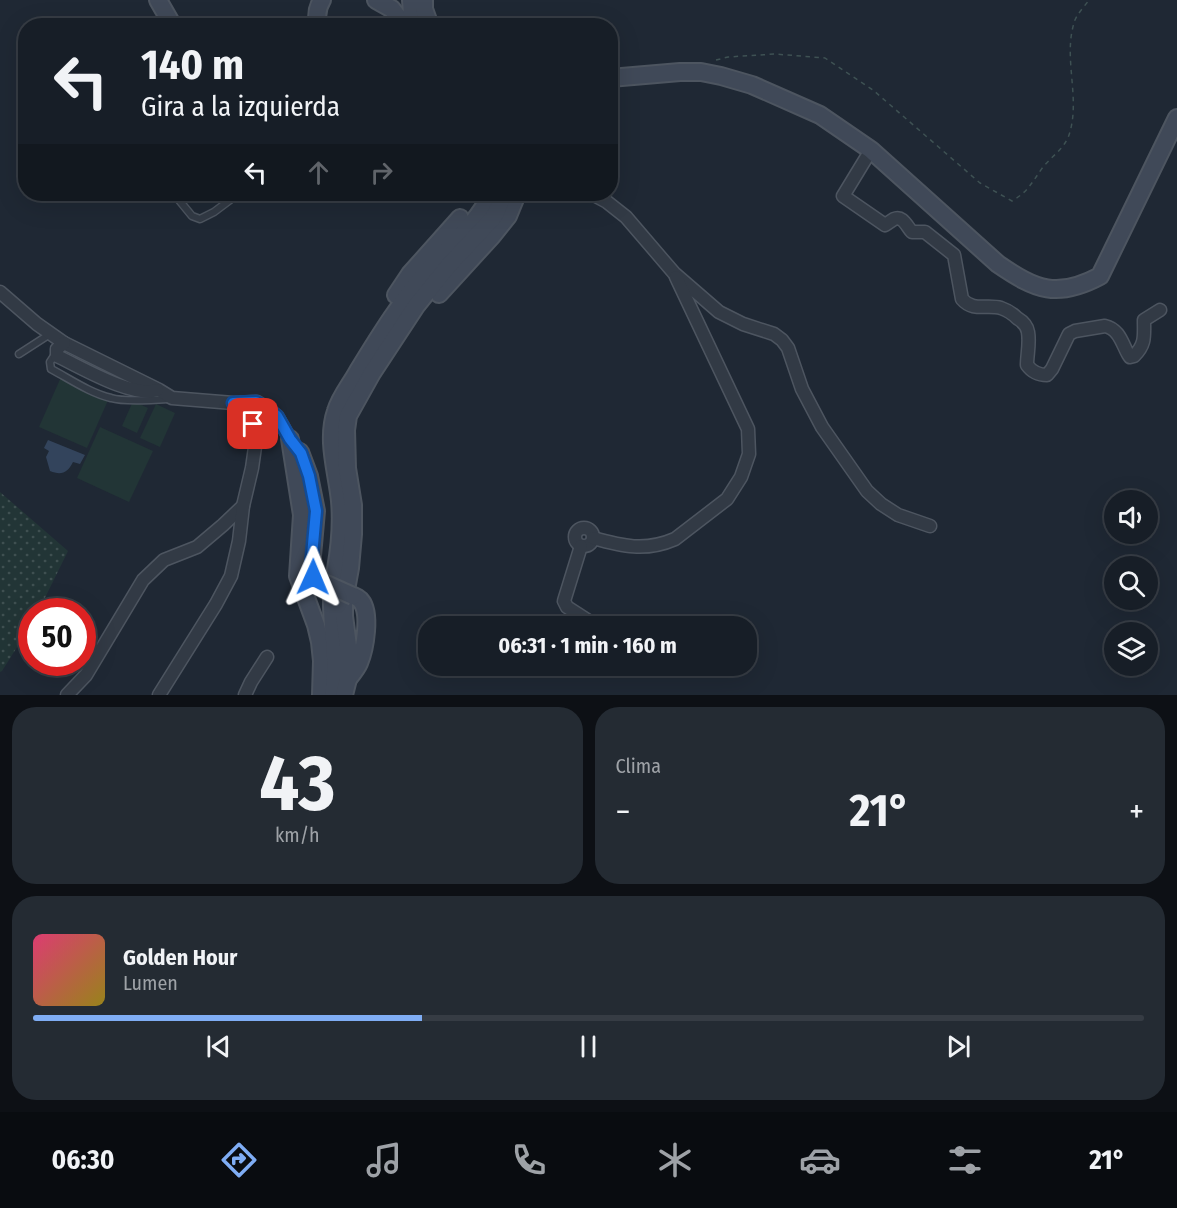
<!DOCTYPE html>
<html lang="es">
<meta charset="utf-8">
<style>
body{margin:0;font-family:"Fira Sans Condensed",sans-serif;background:#242b33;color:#f1f3f6;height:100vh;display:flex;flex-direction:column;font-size:22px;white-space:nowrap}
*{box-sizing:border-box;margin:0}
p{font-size:20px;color:#9ea2a7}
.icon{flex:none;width:33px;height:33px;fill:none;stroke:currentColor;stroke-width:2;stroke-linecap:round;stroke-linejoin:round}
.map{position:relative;height:695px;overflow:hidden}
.sheet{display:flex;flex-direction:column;gap:12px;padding:12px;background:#0d1015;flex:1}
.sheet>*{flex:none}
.top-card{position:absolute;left:18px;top:18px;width:600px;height:183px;border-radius:24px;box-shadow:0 6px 24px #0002,0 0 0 2px #363c44;background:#171e27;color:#f1f3f6;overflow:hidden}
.fabs{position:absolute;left:1104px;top:490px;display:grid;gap:12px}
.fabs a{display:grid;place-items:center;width:54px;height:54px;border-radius:50%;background:#171e27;box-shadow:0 6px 24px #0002,0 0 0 2px #363c44;font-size:30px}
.speed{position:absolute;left:18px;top:598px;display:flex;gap:12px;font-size:30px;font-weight:700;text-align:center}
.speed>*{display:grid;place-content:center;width:78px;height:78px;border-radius:50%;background:#171e27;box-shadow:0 6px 24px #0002,0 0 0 2px #363c44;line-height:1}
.speed .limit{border:9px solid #d22;background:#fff;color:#111}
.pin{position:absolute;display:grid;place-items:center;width:51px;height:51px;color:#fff;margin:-26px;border-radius:12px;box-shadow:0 3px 9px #0006}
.me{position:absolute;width:66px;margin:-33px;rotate:1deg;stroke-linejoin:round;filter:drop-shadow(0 0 4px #0008)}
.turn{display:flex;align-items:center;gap:21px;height:126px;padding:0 24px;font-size:27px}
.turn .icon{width:78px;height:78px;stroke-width:2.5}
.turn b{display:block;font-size:42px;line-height:51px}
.lanes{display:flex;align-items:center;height:57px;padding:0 24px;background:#0003;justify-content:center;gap:30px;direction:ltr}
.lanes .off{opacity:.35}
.big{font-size:45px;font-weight:700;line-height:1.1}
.sheet .widget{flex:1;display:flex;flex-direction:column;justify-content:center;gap:9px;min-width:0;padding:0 21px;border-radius:24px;background:#242b33}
.sheet .dial{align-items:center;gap:0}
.dial b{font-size:78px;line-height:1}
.song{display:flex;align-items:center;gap:18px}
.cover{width:72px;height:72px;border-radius:9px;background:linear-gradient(135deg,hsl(340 70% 55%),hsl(50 70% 35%))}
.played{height:6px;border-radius:3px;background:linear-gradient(90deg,#7fadf4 35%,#363c44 35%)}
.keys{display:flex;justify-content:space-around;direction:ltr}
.heat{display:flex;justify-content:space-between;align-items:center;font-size:33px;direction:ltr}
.sheet .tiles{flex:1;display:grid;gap:12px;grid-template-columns:1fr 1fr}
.widget:last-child{grid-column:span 2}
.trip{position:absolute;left:418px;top:616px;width:339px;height:60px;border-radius:24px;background:#171e27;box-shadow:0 6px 24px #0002,0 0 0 2px #363c44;font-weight:700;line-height:60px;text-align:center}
.tab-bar{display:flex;height:96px;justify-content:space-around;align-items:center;background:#090c10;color:#9ea2a7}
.tab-bar .icon{width:42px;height:42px}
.tab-bar .selected{color:#7fadf4}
.tab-bar b{font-size:27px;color:#f1f3f6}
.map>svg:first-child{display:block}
</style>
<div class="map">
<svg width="1177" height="695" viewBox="0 0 1177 695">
<defs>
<pattern id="grass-dots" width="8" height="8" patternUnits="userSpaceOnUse" patternTransform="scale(1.5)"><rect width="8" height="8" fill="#223536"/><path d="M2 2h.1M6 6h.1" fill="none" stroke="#3f5051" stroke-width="1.8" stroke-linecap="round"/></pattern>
</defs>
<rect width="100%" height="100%" fill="#1f2834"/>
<path fill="url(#grass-dots)" d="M0,492l68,59 -30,61h-6l-1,13 -29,46 -2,1z"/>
<g fill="#223536">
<path d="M61,377l48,21 -22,50 -48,-21z"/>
<path d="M133,401l15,7 -11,25 -15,-7z"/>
<path d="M156,404l19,9 -15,34 -20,-9z"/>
<path d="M100,427l53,24 -24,51 -52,-24z"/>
</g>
<path fill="#33445c" d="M48,440l37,15 -5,9 -7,-2c-5,10 -11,14 -23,9l-4,-14 3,-6 -5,-3z"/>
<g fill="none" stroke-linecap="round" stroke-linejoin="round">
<defs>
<g id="lane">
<path d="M174,194l18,22 8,3 14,-7 24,-18"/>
<path d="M19,354l31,-20"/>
<path d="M56,356h-2l-4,6 1,7c19,10 39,24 60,29 13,4 43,2 57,1"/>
</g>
<g id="street">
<path d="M871,150l-28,46 42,29c3,-2 6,-4 9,-6 9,-4 13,8 18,13h13l29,23 8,44c11,13 25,5 39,9 6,2 12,6 16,10 5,3 10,8 11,14 2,11 -1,23 -1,33 5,7 11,10 20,10l5,-6 17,-35 6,-3 30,-5c14,3 17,17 23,28l2,3 4,-1c12,-12 10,-20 10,-36l16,-10"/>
<path d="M592,194l15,8 19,15 48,56 45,39 24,12 31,10 8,6 6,8 14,41 20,38 45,64 14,13 17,11 32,11"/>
<path d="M0,292l37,32 27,19 95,47 13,8 61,5 24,-1 10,6 10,8 13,23"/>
<path d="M64,343l-7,6v7c24,11 75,42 100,34"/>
<circle cx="584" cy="537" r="9"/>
<path d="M593,538c29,8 52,14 82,1l52,-40 14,-22 8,-23 -1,-25 -72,-152"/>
<path d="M581,546l-17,55 3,6 31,20"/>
<path d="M67,695l19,-20 57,-95 21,-20 33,-13 26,-22 20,-19"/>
<path d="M159,695l57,-91 15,-28 8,-35 4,-35 9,-38 4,-28 -6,-26 -4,-5 -11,-5"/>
<path d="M245,695l6,-13 16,-25"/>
</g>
<g id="secondary">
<path d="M158,0l15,26"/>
<path d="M376,0l16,9 13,17"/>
<path d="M411,0l1,14 5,12"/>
<path d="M424,0v9l6,17"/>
<path d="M319,26c-3,-9 -2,-18 3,-26"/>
<path d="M610,78l70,-6h21l20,4 31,9 68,30 51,35 127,114c38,26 59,35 102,12l77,-158"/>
<path d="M439,294l53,-58 16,-20 9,-22"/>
<path d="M396,295l14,-21 50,-56"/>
<path d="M290,439l12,76 -4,61 18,49 4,17 2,19 -1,34"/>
<path d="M300,452l9,24 7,35 -5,56 1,8 3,4"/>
<path d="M348,679c4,-5 9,-11 11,-16 6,-14 12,-50 2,-62 -1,-2 -6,-5 -8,-5"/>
<path d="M333,695c6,-34 -2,-65 -1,-100 0,-9 3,-17 4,-26 4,-23 6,-46 4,-68 -3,-30 -14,-61 -4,-90 4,-14 15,-27 22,-40 22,-36 45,-73 73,-104 21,-23 47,-45 60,-73"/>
<path d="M344,695l4,-16v-33l-4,-30v-15l6,-33 3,-34v-29l-6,-37 -1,-38 2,-14 24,-43 44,-67 33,-41 43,-46 4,-6 8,-19"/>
</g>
</defs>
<use href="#lane" stroke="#4d5560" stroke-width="9"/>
<use href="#street" stroke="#4d5560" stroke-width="15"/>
<use href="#secondary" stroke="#4d5560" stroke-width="20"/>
<path stroke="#3e5153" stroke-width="1.5" stroke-dasharray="4.5 4.5" stroke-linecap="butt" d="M716,60l12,-3 47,-3 50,4 48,32 107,93 32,18c17,-10 20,-19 31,-34 9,-11 21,-18 26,-32 12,-36 -6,-76 5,-112 2,-8 10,-16 15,-23"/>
<use href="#lane" stroke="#323a45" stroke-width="6"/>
<use href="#street" stroke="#323a45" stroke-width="12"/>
<use href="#secondary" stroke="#404958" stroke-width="16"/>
<defs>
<path id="secondary-bridge" d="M315,579l38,17"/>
</defs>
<use href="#secondary-bridge" stroke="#4d5560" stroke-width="20" stroke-linecap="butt"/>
<use href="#secondary-bridge" stroke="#404958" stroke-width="16"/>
</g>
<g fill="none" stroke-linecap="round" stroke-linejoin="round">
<defs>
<path id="route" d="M253,424c-3,-13 -9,-16 -20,-21l23,-1 11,6 10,8 13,23 11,14 8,23 7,35 -5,56 2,10"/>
</defs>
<use href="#route" stroke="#114b97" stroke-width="15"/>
<use href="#route" stroke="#1a73e8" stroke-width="10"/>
</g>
</svg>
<div class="fabs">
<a><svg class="icon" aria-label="sound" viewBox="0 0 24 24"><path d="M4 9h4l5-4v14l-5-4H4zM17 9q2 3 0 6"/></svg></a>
<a><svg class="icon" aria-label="search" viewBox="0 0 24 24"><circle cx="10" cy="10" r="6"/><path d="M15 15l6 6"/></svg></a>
<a><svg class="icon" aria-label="layers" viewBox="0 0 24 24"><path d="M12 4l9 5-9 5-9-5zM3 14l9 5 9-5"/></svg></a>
</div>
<div class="speed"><div class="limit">50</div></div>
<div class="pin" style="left:253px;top:424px;background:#d93025"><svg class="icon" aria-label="arrive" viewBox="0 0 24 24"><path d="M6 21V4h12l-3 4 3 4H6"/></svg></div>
<svg class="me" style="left:313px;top:577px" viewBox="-20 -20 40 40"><path d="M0-17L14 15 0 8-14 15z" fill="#1a73e8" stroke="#fff" stroke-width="4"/></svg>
<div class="trip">06:31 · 1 min · 160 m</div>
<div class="top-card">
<div class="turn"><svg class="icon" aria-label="left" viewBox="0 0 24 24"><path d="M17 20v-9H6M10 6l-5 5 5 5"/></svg><div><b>140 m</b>Gira a la izquierda</div></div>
<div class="lanes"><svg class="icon" aria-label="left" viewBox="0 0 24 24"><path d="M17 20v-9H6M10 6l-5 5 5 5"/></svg><svg class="icon off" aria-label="ahead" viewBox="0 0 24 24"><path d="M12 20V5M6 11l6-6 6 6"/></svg><svg class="icon off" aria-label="right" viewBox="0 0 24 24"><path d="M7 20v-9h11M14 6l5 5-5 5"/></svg></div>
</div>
</div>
<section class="sheet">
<div class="tiles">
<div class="widget dial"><b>43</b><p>km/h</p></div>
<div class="widget"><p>Clima</p>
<div class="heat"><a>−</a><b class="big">21°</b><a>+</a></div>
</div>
<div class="widget">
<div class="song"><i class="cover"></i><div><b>Golden Hour</b><p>Lumen</p></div></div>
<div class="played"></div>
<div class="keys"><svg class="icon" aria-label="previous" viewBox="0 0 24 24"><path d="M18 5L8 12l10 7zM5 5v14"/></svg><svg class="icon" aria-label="pause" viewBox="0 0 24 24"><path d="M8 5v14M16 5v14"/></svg><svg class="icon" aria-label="next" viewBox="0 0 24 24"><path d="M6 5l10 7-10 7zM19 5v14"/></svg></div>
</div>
</div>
</section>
<nav class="tab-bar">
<b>06:30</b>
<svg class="icon selected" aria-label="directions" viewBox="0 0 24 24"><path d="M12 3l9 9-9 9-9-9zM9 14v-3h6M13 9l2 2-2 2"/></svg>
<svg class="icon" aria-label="music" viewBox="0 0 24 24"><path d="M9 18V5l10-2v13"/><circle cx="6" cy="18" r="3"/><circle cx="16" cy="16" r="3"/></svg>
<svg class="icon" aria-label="phone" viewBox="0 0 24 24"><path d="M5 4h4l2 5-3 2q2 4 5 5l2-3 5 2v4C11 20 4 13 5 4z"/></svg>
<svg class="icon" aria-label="climate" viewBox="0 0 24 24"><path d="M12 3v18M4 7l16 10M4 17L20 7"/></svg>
<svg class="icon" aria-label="car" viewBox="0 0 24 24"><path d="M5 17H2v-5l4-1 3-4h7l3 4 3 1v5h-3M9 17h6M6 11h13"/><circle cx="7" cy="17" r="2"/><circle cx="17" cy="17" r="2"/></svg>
<svg class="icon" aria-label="filters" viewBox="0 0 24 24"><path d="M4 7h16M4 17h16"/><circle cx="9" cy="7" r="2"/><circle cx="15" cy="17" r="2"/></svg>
<b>21°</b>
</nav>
